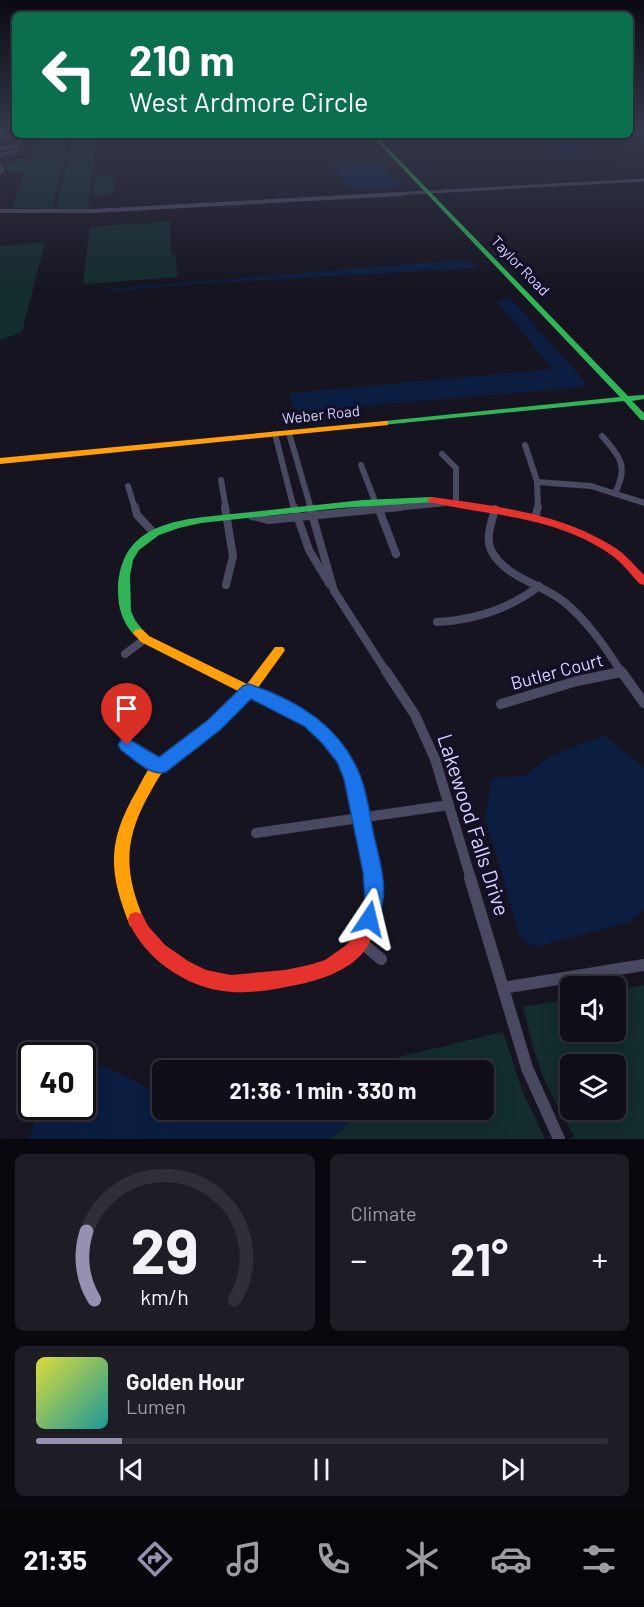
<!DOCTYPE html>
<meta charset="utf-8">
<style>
body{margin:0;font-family:Barlow,sans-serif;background:#1e1d26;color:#f1f3f6;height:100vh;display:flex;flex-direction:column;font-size:22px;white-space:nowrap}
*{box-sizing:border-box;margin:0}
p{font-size:20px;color:#9c9ca2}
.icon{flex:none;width:33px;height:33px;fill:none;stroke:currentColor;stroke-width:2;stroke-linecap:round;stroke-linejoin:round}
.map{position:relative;height:1139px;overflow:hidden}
.panel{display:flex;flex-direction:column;gap:15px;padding:15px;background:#09080e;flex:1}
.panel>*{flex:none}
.guide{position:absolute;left:12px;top:12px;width:621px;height:126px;border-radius:9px;box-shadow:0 6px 24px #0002,0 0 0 2px #302f38;background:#0b6e4f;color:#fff;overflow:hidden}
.controls{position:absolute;left:560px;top:976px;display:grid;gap:12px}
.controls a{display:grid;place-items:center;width:66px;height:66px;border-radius:9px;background:#100f19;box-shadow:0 6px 24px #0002,0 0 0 2px #302f38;font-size:30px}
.speed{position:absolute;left:18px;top:1042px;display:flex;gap:12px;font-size:30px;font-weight:700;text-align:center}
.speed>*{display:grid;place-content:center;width:78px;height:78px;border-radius:50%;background:#100f19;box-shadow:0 6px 24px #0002,0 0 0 2px #302f38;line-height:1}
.speed .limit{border:3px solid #111;border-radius:9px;background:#fff;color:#111}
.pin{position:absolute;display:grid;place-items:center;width:51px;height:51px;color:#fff;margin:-62px -26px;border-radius:50% 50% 50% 0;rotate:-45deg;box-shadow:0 0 6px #0007}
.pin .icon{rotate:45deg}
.me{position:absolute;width:66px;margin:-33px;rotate:10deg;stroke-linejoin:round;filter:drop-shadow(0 0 4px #0008)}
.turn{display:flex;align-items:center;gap:21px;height:126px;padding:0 18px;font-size:27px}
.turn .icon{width:78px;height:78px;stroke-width:2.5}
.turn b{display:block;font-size:42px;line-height:51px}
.big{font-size:45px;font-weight:700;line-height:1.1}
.panel .widget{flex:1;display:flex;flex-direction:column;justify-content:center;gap:9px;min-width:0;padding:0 21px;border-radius:9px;background:#1e1d26}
.panel .dial{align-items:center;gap:0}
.dial svg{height:156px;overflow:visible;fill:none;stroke:#302f38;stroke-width:7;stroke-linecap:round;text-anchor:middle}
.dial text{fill:#f1f3f6;stroke:none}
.song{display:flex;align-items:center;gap:18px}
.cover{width:72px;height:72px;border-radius:9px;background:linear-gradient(135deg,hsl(60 70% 55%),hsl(180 70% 35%))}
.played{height:6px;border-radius:3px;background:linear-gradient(90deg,#9591b1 15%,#302f38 15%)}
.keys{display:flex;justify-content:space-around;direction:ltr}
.heat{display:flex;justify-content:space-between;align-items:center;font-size:33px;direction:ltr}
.panel .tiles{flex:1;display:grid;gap:15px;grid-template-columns:1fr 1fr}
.widget:last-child{grid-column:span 2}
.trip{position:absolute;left:152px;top:1060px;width:342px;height:60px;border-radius:9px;background:#100f19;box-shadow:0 6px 24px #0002,0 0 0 2px #302f38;font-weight:700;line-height:60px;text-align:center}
.tabs{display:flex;height:96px;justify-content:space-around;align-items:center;background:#06060a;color:#9c9ca2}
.tabs .icon{width:42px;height:42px}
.tabs .on{color:#9591b1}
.tabs b{font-size:27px;color:#f1f3f6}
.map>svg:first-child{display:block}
</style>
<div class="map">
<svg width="644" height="1139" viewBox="0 0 644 1139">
<rect width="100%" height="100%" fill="#161421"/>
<g fill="#132c2d" fill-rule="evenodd">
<path d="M38,135h32l-6,25 -36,3 36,-2 -11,43 2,5 -43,-1 15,-43 -3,7h-20l4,-3 -3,-3 9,-3 1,-4 15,-1z"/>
<path d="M73,135h24l-9,76 -29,-1 -2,-6z"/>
<path d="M95,176h14l5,4 -2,3 3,2 -2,10 -21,2z"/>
<path d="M170,221l1,33 4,1 3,22 -93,7 -2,-2 7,-55z"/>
<path d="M45,242l-23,90 -22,8v-94z"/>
<path d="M644,985v154h-75l5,-3 -29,-54 -13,-38 -9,-37 47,-8v33h45v-42zM570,1065h45v45h-45z"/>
<path d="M503,1032l19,58 23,49h-214l33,-29h119v-39h-103l-3,-9z"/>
</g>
<g fill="#0b1e41">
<path d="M533,135h27l25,14 -25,2z"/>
<path d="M382,164l23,24 -54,2 -18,-23z"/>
<path d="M463,260l10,3 2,5 -268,15 -95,8 -6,-2z"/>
<path d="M507,299l5,1 76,85 -16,3 -270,23 -9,-3 -4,-14 4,-1 260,-24 -57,-68z"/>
<path d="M604,735l40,33v142l-14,12 -91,24 -13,-2 -6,-8 -35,-119 7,-39 32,-2 25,-19z"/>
<path d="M84,1064c27,0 56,20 78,34v12h24l20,8 15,2 84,-10h59l-33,29h-302l10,-32h43v-42z"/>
</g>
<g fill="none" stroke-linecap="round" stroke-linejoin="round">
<g stroke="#4a4962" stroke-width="3">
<path d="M0,138l19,-1"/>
<path d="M0,148l17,-1"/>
<path d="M0,155l16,-4 5,-16"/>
<path d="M0,166l3,4 -3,3"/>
<path d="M375,195l269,-15"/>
</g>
<path stroke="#4a4962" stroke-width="4" d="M0,211h92l310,-17"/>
<g stroke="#4a4962" stroke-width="6">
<path d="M289,433l22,76"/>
<path d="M275,434l19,75"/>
<path d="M602,436c18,21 27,30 13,57"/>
<path d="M525,445l12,36 1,28"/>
<path d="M442,454l14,14v35"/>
<path d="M361,465l17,44"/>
<path d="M221,480l5,29"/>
<path d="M537,482l54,4 53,17"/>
<path d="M128,486l7,23"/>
<path d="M385,509l61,-6"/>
</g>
<g stroke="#4a4962" stroke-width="8">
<path d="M135,507l2,8 17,18"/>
<path d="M225,507l8,49 -7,29"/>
<path d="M294,507l15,43 21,35"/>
<path d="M310,507l24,84 53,82"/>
<path d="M378,507l18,47"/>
<path d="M495,509c-3,13 -10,28 -4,41 13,27 50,34 72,51 24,19 42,46 59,72"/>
<path d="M252,516l17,4 131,-13"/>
<path d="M535,518l3,-11"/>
<path d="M437,622c38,-2 71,-12 102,-36"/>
<path d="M125,654l20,-15"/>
<path d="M618,673l3,-1"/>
</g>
<g stroke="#4a4962" stroke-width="10">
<path d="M386,671l29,44 20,44 36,120"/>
<path d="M621,671l23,32"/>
<path d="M501,704l76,-23 44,-9"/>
<path d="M127,745l32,21"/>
<path d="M256,833l193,-28"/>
</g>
<g stroke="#4a4962" stroke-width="12">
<path d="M470,878l57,190 32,71"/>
<path d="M361,942l20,17"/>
<path d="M503,988l141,-23"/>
</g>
<g fill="#30b455" fill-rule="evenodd">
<path d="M371,135h4l253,261 16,-1v4l-12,2 12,12v7h-3l-17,-19 -242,24 -1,-2 4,-2 235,-24z"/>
<path d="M432,497l5,3 -2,2 -95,6 -139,15 -22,5 -20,7 -20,15 -6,10 -3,16 1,35 4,9 10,13 -2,3h-8c-13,-14 -17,-28 -17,-47 2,-58 46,-68 95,-73l150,-16z"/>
</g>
<g fill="#ff9f0a" fill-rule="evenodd">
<path d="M385,421h3v4l-388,39v-6z"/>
<path d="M139,629l4,1 6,6 98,48 28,-37h8l2,3 -2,3 -26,36c20,9 40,18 58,30 39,27 50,74 59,118 3,14 11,41 5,54l-5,3 -5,-3 -3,-5c-4,-47 -12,-117 -48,-150 -19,-17 -44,-28 -67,-39 -25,28 -57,45 -84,70 -9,9 -14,21 -20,31 -24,45 -22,76 -3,122l-2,6 -6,2 -6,-2c-22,-55 -23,-84 7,-136 6,-11 11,-23 21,-31 26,-24 58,-40 82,-67l-99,-50 -8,-9 2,-3z"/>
</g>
<g fill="#e5322d" fill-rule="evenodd">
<path d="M432,497c63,9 131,16 185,52 10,7 18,17 27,26v10l-4,-1c-10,-10 -18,-22 -30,-30 -55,-38 -119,-38 -181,-52l-2,-2z"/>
<path d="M374,878l5,3c6,12 1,27 -3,40 -2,8 -4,18 -9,26 -13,21 -43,32 -66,37 -24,5 -53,11 -78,7 -39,-5 -80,-34 -95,-71l2,-6 6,-2 6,2 6,12 17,19 23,16 18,9 25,5 54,-5 24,-5 16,-5 20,-14 9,-9 10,-28 2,-23 3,-5z"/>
</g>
</g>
<linearGradient id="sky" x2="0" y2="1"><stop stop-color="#0c0b12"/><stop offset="0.45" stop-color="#363a4e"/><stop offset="1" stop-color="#363a4e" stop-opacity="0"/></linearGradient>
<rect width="644" height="289" fill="url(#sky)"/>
<path fill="#1a73e8" stroke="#114b97" stroke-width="1.5" d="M249,684c49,16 94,44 112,94 7,18 9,39 13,58 8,34 16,56 2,90l-7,3 -7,-3 -3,-7 6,-20 -2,-27 -19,-93 -7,-17 -15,-19 -18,-17 -53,-27 -31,31 -54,42c-15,5 -34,-14 -45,-22l-3,-5 3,-5 6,-2 32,19 49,-37 35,-34z"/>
<g text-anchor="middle" stroke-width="6" stroke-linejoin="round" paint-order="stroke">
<g font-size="15" fill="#d9d4ff" stroke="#130f26">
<text transform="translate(520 266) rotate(46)" y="5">Taylor Road</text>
<text transform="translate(321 415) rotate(-6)" y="5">Weber Road</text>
</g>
<g font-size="18" fill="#d9d4ff" stroke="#130f26">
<text transform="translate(557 672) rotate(-15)" y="6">Butler Court</text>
</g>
<g font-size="21" fill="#d9d4ff" stroke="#130f26">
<text transform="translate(473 825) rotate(72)" y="7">Lakewood Falls Drive</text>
</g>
</g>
</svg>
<div class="controls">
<a><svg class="icon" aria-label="sound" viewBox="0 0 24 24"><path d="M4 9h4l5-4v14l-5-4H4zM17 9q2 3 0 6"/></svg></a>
<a><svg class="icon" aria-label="layers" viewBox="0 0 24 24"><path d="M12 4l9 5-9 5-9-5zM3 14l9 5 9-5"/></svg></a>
</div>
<div class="speed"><div class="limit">40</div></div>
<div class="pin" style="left:127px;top:745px;background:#d93025"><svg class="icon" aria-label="arrive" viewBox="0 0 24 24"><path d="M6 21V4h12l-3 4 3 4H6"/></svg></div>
<svg class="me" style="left:369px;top:919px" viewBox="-20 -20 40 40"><path d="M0-17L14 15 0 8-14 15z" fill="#1a73e8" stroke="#fff" stroke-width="4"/></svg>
<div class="trip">21:36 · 1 min · 330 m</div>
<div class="guide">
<div class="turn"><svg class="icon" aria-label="left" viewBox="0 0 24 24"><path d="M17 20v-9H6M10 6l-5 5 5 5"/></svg><div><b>210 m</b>West Ardmore Circle</div></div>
</div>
</div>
<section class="panel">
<div class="tiles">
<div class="widget dial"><svg viewBox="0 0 100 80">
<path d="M14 69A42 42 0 1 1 86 69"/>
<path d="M14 69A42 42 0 0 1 10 34" stroke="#9591b1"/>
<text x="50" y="56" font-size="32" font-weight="700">29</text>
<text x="50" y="72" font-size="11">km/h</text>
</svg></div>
<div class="widget"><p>Climate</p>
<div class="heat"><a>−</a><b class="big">21°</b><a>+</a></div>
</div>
<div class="widget">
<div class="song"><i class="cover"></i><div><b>Golden Hour</b><p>Lumen</p></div></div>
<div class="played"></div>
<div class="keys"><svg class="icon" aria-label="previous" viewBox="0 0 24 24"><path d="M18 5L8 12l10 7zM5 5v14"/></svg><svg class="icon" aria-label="pause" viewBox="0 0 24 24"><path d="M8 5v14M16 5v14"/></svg><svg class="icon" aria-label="next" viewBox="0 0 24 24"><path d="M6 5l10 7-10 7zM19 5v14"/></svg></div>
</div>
</div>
</section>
<nav class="tabs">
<b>21:35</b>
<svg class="icon on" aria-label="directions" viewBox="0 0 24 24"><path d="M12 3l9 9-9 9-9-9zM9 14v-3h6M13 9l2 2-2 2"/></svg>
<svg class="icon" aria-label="music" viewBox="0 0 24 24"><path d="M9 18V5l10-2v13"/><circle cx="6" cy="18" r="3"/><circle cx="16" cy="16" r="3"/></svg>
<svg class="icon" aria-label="phone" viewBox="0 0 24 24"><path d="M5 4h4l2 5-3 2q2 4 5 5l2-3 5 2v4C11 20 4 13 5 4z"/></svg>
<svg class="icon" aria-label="climate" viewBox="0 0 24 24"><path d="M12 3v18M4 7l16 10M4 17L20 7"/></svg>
<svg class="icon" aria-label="car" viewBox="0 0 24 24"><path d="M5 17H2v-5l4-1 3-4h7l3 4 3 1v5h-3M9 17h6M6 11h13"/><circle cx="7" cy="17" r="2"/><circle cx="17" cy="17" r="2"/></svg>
<svg class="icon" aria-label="filters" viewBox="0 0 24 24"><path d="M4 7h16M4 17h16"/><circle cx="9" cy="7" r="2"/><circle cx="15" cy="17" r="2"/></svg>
</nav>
